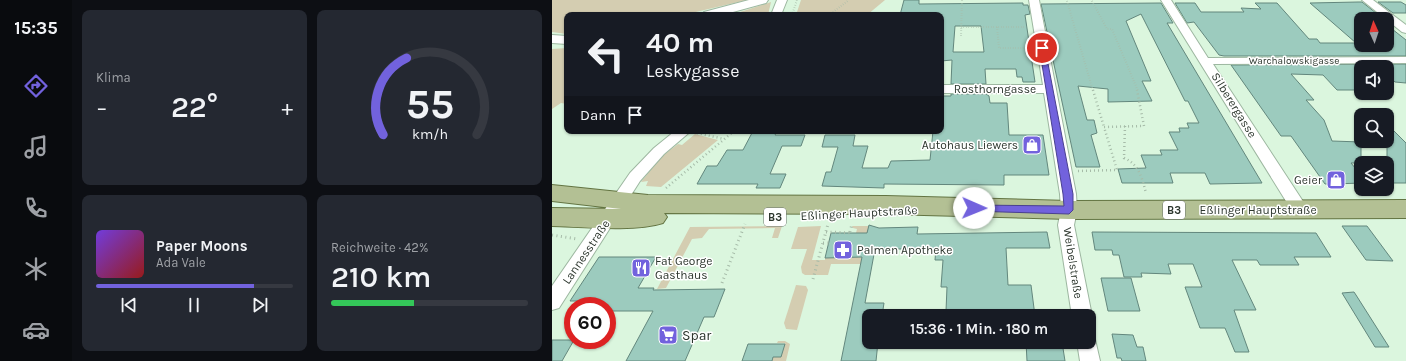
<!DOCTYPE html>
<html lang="de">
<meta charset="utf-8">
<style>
body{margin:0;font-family:Karla,sans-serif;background:#242831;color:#f1f3f6;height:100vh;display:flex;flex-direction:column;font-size:15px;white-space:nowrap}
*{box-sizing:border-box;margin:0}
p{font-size:13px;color:#9ea1a6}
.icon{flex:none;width:22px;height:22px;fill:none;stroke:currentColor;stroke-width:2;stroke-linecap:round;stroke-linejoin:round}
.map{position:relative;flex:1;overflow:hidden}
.drawer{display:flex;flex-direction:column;gap:10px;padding:10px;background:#0d0f14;width:480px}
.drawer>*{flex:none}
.hud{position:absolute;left:12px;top:12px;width:380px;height:122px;border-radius:8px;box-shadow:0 1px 3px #0004;background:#171b24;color:#f1f3f6;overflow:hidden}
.needle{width:26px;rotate:357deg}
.tools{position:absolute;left:802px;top:12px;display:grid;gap:8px}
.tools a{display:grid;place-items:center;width:40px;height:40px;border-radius:8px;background:#171b24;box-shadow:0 1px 3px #0004;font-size:20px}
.speed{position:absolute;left:12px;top:297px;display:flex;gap:8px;font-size:20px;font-weight:700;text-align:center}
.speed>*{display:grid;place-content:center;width:52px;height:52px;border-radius:50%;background:#171b24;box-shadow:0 1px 3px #0004;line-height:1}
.speed .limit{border:6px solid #d22;background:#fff;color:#111}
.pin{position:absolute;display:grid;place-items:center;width:34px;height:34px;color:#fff;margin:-17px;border:2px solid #fff;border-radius:50%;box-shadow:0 1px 4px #0007}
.me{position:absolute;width:44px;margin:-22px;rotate:91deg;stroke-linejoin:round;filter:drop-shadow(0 0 3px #0008)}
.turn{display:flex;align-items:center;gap:14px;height:84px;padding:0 16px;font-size:18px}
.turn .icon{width:52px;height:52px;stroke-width:2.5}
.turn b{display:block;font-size:28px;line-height:34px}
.then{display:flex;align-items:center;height:38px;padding:0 16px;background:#0003;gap:8px;font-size:15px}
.big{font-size:30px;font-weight:600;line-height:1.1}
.drawer .widget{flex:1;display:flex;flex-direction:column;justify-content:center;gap:6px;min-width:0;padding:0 14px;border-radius:8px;background:#242831}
.drawer .dial{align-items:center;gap:0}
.dial svg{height:104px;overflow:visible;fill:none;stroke:#363941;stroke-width:7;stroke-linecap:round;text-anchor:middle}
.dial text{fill:#f1f3f6;stroke:none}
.song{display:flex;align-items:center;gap:12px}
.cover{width:48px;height:48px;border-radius:6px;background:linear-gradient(135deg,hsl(260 70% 55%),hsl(0 70% 35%))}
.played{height:4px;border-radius:2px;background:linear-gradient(90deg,#7262dd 80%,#363941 80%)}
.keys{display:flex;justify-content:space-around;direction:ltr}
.heat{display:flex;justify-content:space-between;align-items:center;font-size:22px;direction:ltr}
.charge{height:6px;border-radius:3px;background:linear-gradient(90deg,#34c759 42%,#363941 0)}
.drawer .tiles{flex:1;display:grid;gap:10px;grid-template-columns:repeat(2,1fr)}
.trip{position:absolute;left:310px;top:309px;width:234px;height:40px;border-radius:8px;background:#171b24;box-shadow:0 1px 3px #0004;font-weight:600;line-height:40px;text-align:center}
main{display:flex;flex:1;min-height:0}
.dock{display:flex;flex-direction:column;width:72px;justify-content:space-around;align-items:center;background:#090b0e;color:#9ea1a6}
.dock .icon{width:28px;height:28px}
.dock .selected{color:#7262dd}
.dock b{font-size:18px;color:#f1f3f6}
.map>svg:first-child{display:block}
</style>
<main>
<nav class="dock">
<b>15:35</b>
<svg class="icon selected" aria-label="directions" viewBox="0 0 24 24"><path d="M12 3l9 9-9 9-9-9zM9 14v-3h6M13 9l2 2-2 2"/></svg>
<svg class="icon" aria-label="music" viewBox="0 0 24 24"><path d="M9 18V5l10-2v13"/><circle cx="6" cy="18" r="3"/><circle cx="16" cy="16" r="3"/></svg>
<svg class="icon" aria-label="phone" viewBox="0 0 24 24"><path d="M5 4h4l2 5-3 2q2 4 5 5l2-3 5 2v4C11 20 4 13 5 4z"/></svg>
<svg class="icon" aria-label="climate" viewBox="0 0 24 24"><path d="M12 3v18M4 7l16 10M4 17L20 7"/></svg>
<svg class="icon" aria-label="car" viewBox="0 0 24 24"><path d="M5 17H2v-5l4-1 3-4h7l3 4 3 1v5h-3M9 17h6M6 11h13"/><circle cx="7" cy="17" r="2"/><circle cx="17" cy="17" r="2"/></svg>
</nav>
<section class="drawer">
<div class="tiles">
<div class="widget"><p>Klima</p>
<div class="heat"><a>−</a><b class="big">22°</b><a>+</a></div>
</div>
<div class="widget dial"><svg viewBox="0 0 100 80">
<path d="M14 69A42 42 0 1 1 86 69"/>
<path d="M14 69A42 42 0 0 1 32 10" stroke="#7262dd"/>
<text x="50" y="56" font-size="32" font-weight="700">55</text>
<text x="50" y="72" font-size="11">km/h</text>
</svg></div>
<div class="widget">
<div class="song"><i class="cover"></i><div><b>Paper Moons</b><p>Ada Vale</p></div></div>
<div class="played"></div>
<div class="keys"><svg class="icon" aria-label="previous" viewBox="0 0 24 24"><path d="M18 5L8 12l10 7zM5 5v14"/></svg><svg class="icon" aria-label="pause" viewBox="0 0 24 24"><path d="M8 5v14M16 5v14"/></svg><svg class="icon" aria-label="next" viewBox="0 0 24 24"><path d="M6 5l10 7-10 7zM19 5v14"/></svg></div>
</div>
<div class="widget"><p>Reichweite · 42%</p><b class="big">210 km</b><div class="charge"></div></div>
</div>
</section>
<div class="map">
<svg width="854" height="361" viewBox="0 0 854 361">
<rect width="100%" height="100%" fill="#dbf6de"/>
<g fill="#d4cdb1">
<path d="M0,0h195l-64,15h-116v19l-15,-2z"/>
<path d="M249,0h84l-18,15h-71z"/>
<path d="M219,2l-3,13h-37z"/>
<path d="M15,48v56l-6,-1 -9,6v-60z"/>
<path d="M143,134l23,6 -57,47 -15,-1 2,-5 -7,1 20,-25 17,-13 4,1z"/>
<path d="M230,226l-4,12h-6l3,-10 -66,1 -7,9 -10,1 -26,49 -9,1 33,-62z"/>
<path d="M269,226l-9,34h13v-2l32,-1 5,-24h-6l1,-4 -4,-1 -1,-2h17l-8,38h-30l-3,11h-23l-3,-2 -1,-6 6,-18h-16l7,-22z"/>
<path d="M244,285l10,1 2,4 -11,40 -11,-1 -2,-6z"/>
<path d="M226,341h7l5,3 -4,17h-14l1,-4h8l4,-14h-8z"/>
</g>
<g fill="#9ccbbe" stroke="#63877d" fill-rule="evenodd">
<path d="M352,0h15v4l104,-1v2h5l2,9 -5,1 10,67h-12l-1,-5h-5l-1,-8h-31l1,15h-35l1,-24 -11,1v-46h-41zM403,26h26l3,26h-31z"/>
<path d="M806,2h4l14,11h-4l7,6h-18v26h26v-20l19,15v16h-182l-5,-1 -25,-33 -7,1 -12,-20h20l6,9h43l-3,-4 20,1 -6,-6h22l32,36h8l3,4h36l-46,-40z"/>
<path d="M826,2h23l5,3v8h-13z"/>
<path d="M609,3l12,20h-6l95,160 -52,1 -5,-11h-35l3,10h-51l-4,-14 28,-1 -5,-13h21l-2,-5h18l-9,-18h11l-1,-4h10l-2,-5h12l-11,-22h-3l-44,-87 -15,7 25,60h-9l10,20 -44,1v-13l-30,-3 9,34h7l3,13 -6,2 9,32h-24l-35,-163z"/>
<path d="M854,64v19l-11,-1 -8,-7v-8h-26v23h-24l-14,-15 -32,-1 23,26h-8l18,20 8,21 29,1v21h-10l10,12v8l-27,1h-9l-34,-48h-10l-50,-71z"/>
<path d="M399,94h35l3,2 1,7h17l2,32h34l6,40h-45v10l-120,-1v4l-62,-2 4,-14h5l7,-25h-16l3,-12h30l-2,11h15l-6,22h26l3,-7 39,-1 3,-29h8v-35h10z"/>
<path d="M835,124l19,19v40h-19z"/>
<path d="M201,131h24l-2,4h30l-4,11h-19l-12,28h16l-6,14h-24l2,-4h-61l10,-18h10l10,-16h16z"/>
<path d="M317,225l10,3 39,-1 -1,7 130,-2 3,16h-44l2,37h23l4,31h-18v-6l-71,1 1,-24h-6l2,-27h-8l1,-11h-61l-10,54h19l-2,13h-13v26h9l-2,19h-35l21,-104 -37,1 6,-25h36z"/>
<path d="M790,226h25l26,35 -27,-1z"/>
<path d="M540,232l224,1 15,24h-37l5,8h-39l-3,-5h-25l24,50h-22l15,42h-14l-10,-24h-25l-15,-41h17l-9,-23h-25l3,10 -30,-1 1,4h-18l-5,-22h-6l-1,-5h-17z"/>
<path d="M47,257h57l-18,31h16l-1,2 72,-1 -11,28h-10l-19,44h-59l27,-50h-46v-5h-17l4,-5h-24z"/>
<path d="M549,278h30l9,33h-32z"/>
<path d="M802,292l2,3 33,52h-14l-33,-54z"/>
<path d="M560,334l21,1 4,12h6l3,14h-24l-1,-3h-4z"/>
<path d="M0,340h22l-12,21h-10z"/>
<path d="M474,342h36l3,19h-38z"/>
<path d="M196,344h37l-4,13h-8l-1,4h-30z"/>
</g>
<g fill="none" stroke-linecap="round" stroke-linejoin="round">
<defs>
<g id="minor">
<path d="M225,0h10l-6,15h-10z"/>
<path d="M477,0h10l37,194 1,16 -3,15 18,91 -3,6v-6h-17l-14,-91 3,-15 -1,-16 -16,-101h-103v-8h102z"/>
<path d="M609,0h10l37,58 198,-1v6l-193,1 93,142 2,4 -2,4 -6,2 -6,-2z"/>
<path d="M810,0h11l33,25v8l-4,-1z"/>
<path d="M123,131h16l-27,23 -24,27 -81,127 -7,2v-24l78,-113 24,-25z"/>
<path d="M537,333l5,2 6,26h-20l-3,-19h12z"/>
</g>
<g id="tertiary">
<path d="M197,0h19l-2,3 -44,12h-20l2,-3z"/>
<path d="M0,35l15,1v8l-15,-1z"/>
</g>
<path id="primary" d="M0,185l96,10 238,1 183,5 337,-1v18l-337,1 -183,-5 -222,-1 3,4 -4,6c-28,9 -80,4 -111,3v-18l69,1 -69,-8z"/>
</defs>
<use href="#minor" stroke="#9db7a0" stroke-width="2"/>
<use href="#tertiary" stroke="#9db7a0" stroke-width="2"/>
<use href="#primary" stroke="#637442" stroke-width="2"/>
<g stroke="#a6bba8" stroke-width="2" stroke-dasharray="0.5 2" stroke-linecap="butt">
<path d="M515,1l26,90"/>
<path d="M540,1l15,28h5l26,62"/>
<path d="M240,15l5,-15"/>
<path d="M277,15l20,-15"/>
<path d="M409,27h65"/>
<path d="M445,27l2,21h31"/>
<path d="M409,36l1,-36"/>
</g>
<g stroke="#a6bba8" stroke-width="2.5" stroke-dasharray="1 3" stroke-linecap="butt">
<path d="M541,90l11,37"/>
<path d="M573,126l-1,32c15,6 18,20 22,35"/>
<path d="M145,133l27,6"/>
<path d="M526,171l39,-1 -13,-43 40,-1 -7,-36"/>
<path d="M114,188l68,-57"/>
</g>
<g stroke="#a6bba8" stroke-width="3" stroke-dasharray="1 3.5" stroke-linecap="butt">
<path d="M274,232l27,1"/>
<path d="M298,232l2,-8"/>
<path d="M0,235l25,4"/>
<path d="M271,243h6"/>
<path d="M261,279l15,-55"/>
<path d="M170,283l23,-59"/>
</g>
<use href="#minor" fill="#fff" fill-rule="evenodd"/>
<use href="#tertiary" fill="#fff" fill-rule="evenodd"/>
<use href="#primary" fill="#b3c094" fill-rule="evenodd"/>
</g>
<path fill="#7262dd" stroke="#4a4090" d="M487,46l6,2 28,146v16l-4,4 -99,-3 -1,-3 1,-2 4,-1 90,1 -1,-12z"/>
<defs>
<symbol id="shop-square" viewBox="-11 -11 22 22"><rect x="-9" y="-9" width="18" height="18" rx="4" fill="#7262dd" stroke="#fff"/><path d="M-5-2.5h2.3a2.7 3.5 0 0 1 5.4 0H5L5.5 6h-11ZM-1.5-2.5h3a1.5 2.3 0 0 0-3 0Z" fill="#fff"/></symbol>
<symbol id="pharmacy-square" viewBox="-11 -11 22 22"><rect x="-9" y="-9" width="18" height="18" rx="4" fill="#7262dd" stroke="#fff"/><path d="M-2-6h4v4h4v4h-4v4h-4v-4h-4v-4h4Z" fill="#fff"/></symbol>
<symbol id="restaurant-square" viewBox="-11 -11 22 22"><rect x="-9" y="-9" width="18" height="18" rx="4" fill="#7262dd" stroke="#fff"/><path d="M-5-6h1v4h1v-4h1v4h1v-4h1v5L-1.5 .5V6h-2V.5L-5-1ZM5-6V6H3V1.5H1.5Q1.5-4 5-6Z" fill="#fff"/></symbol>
<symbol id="supermarket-square" viewBox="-11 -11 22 22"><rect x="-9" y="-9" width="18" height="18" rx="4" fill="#7262dd" stroke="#fff"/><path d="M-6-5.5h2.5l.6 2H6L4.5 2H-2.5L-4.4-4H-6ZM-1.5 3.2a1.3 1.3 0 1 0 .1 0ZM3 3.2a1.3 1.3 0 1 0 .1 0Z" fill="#fff"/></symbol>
</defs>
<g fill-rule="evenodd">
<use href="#shop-square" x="469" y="134" width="22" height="22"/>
<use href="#shop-square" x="773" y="169" width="22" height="22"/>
<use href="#pharmacy-square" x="280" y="239" width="22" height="22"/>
<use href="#restaurant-square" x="78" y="257" width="22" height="22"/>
<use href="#supermarket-square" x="105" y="324" width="22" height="22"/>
</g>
<g text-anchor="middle" stroke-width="3" stroke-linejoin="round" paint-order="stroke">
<g font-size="10" fill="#2c362d" stroke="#fff">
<text x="742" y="64">Warchalowskigasse</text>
</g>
<g fill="#fff" stroke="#6b726c" stroke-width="1">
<rect x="611" y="201" width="22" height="18" rx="3"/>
<rect x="212" y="208" width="22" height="18" rx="3"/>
</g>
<g font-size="11" font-weight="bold" fill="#2c362d">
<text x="622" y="214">B3</text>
<text x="223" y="221">B3</text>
</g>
<g font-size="12" fill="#2c362d" stroke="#fff">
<text x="443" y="93">Rosthorngasse</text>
<text transform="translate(682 105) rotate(58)" y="4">Silberergasse</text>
<text x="706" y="214">Eßlinger Hauptstraße</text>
<text transform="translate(307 213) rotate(-3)" y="4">Eßlinger Hauptstraße</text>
<text transform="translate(34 252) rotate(-56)" y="4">Lannesstraße</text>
<text transform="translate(521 263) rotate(81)" y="4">Weibelstraße</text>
</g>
<g font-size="12" fill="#2c362d" stroke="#fff" text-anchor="end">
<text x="466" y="149">Autohaus Liewers</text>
<text x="770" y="184">Geier</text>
<text x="305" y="254" text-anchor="start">Palmen Apotheke</text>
<text x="103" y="265" text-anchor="start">Fat George<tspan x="103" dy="14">Gasthaus</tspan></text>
</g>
<g font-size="14" fill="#2c362d" stroke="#fff" text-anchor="start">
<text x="130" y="340">Spar</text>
</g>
</g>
</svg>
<div class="tools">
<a><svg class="needle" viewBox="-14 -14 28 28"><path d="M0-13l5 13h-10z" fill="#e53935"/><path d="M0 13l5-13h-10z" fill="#9ea1a6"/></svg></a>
<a><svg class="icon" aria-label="sound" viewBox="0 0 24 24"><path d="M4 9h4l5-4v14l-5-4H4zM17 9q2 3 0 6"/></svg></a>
<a><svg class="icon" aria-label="search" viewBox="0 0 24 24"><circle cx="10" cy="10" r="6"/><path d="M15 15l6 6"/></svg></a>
<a><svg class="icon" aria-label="layers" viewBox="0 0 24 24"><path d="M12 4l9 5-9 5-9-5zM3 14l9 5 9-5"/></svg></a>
</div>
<div class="speed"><div class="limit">60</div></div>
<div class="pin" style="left:490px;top:48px;background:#d93025"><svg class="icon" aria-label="arrive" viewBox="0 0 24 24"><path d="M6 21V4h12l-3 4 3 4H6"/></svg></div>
<svg class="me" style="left:422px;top:208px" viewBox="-20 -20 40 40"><circle r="19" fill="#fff"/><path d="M0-13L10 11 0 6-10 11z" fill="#7262dd"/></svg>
<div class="trip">15:36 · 1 Min. · 180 m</div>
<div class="hud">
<div class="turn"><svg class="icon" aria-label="left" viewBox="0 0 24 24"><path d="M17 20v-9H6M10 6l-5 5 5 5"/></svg><div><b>40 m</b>Leskygasse</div></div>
<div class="then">Dann<svg class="icon" aria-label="arrive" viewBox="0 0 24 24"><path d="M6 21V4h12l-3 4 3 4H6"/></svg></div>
</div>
</div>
</main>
